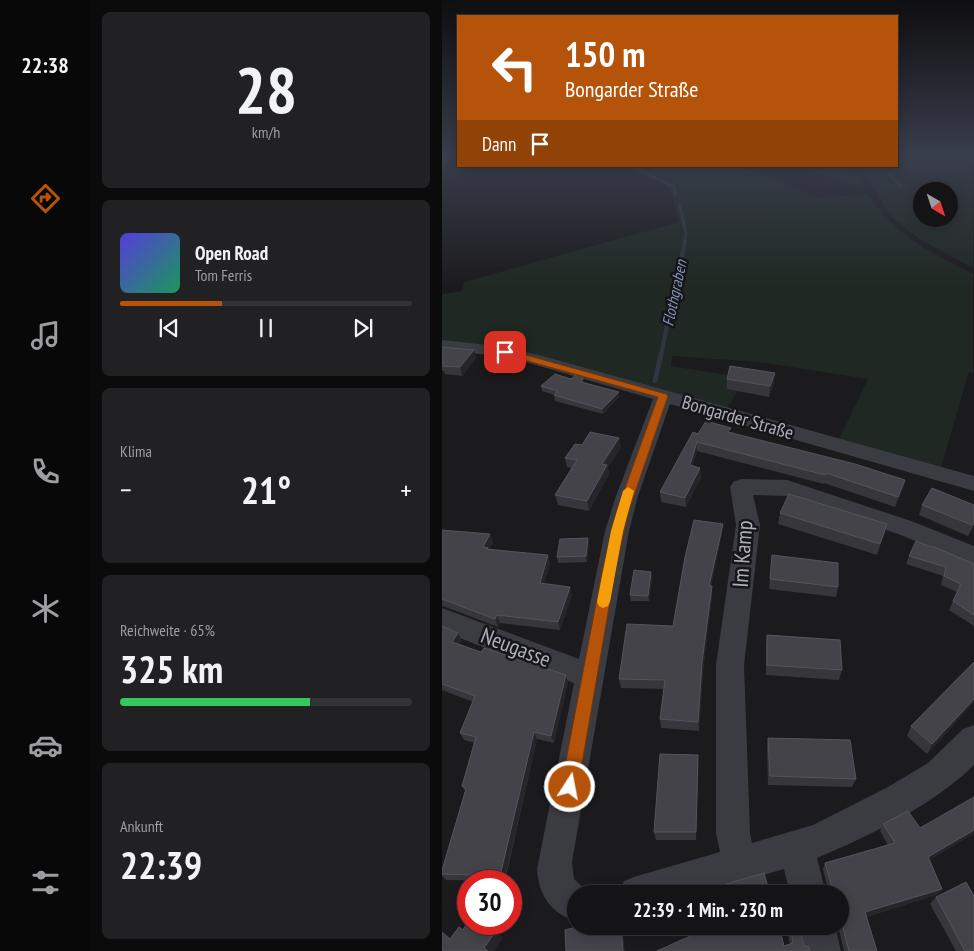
<!DOCTYPE html>
<html lang="de">
<meta charset="utf-8">
<style>
body{margin:0;font-family:"PT Sans Narrow",sans-serif;background:#212123;color:#f1f3f6;height:100vh;display:flex;flex-direction:column;font-size:19px;white-space:nowrap}
*{box-sizing:border-box;margin:0}
p{font-size:16px;color:#9d9ea1}
.icon{flex:none;width:28px;height:28px;fill:none;stroke:currentColor;stroke-width:2;stroke-linecap:round;stroke-linejoin:round}
.map{position:relative;flex:1;overflow:hidden}
.details{display:flex;flex-direction:column;gap:12px;padding:12px;background:#0b0b0c;width:352px}
.details>*{flex:none}
.guide{position:absolute;left:15px;top:15px;width:441px;height:152px;border-radius:0px;box-shadow:0 2px 12px #0003,0 0 0 1px #333335;background:#b45309;color:#fff;overflow:hidden}
.needle{width:32px;rotate:141deg}
.controls{position:absolute;left:471px;top:182px;display:grid;gap:10px}
.controls a{display:grid;place-items:center;width:45px;height:45px;border-radius:50%;background:#141416;box-shadow:0 2px 12px #0003,0 0 0 1px #333335;font-size:25px}
.speed{position:absolute;left:15px;top:870px;display:flex;gap:10px;font-size:25px;font-weight:700;text-align:center}
.speed>*{display:grid;place-content:center;width:65px;height:65px;border-radius:50%;background:#141416;box-shadow:0 2px 12px #0003,0 0 0 1px #333335;line-height:1}
.speed .limit{border:8px solid #d22;background:#fff;color:#111}
.pin{position:absolute;display:grid;place-items:center;width:42px;height:42px;color:#fff;margin:-21px;border-radius:10px;box-shadow:0 2px 8px #0006}
.me{position:absolute;width:55px;margin:-28px;rotate:11deg;stroke-linejoin:round;filter:drop-shadow(0 0 4px #0008)}
.turn{display:flex;align-items:center;gap:18px;height:105px;padding:0 25px;font-size:22px}
.turn .icon{width:65px;height:65px;stroke-width:2.5}
.turn b{display:block;font-size:35px;line-height:42px}
.then{display:flex;align-items:center;height:48px;padding:0 25px;background:#0003;gap:10px;font-size:19px}
.big{font-size:38px;font-weight:700;line-height:1.1}
.details .tile{flex:1;display:flex;flex-direction:column;justify-content:center;gap:8px;min-width:0;padding:0 18px;border-radius:8px;background:#212123}
.details .dial{align-items:center;gap:0}
.dial b{font-size:65px;line-height:1}
.song{display:flex;align-items:center;gap:15px}
.cover{width:60px;height:60px;border-radius:8px;background:linear-gradient(135deg,hsl(250 70% 55%),hsl(150 70% 35%))}
.played{height:5px;border-radius:2px;background:linear-gradient(90deg,#b45309 35%,#333335 35%)}
.keys{display:flex;justify-content:space-around;direction:ltr}
.heat{display:flex;justify-content:space-between;align-items:center;font-size:28px;direction:ltr}
.charge{height:8px;border-radius:4px;background:linear-gradient(90deg,#34c759 65%,#333335 0)}
.trip{position:absolute;left:125px;top:885px;width:282px;height:50px;border-radius:25px;background:#141416;box-shadow:0 2px 12px #0003,0 0 0 1px #333335;font-weight:700;line-height:50px;text-align:center}
main{display:flex;flex:1;min-height:0}
.menu{display:flex;flex-direction:column;width:90px;justify-content:space-around;align-items:center;background:#080809;color:#9d9ea1}
.menu .icon{width:35px;height:35px}
.menu .selected{color:#b45309}
.menu b{font-size:22px;color:#f1f3f6}
.map>svg:first-child{display:block}
</style>
<main>
<nav class="menu">
<b>22:38</b>
<svg class="icon selected" aria-label="directions" viewBox="0 0 24 24"><path d="M12 3l9 9-9 9-9-9zM9 14v-3h6M13 9l2 2-2 2"/></svg>
<svg class="icon" aria-label="music" viewBox="0 0 24 24"><path d="M9 18V5l10-2v13"/><circle cx="6" cy="18" r="3"/><circle cx="16" cy="16" r="3"/></svg>
<svg class="icon" aria-label="phone" viewBox="0 0 24 24"><path d="M5 4h4l2 5-3 2q2 4 5 5l2-3 5 2v4C11 20 4 13 5 4z"/></svg>
<svg class="icon" aria-label="climate" viewBox="0 0 24 24"><path d="M12 3v18M4 7l16 10M4 17L20 7"/></svg>
<svg class="icon" aria-label="car" viewBox="0 0 24 24"><path d="M5 17H2v-5l4-1 3-4h7l3 4 3 1v5h-3M9 17h6M6 11h13"/><circle cx="7" cy="17" r="2"/><circle cx="17" cy="17" r="2"/></svg>
<svg class="icon" aria-label="filters" viewBox="0 0 24 24"><path d="M4 7h16M4 17h16"/><circle cx="9" cy="7" r="2"/><circle cx="15" cy="17" r="2"/></svg>
</nav>
<section class="details">
<div class="tile dial"><b>28</b><p>km/h</p></div>
<div class="tile">
<div class="song"><i class="cover"></i><div><b>Open Road</b><p>Tom Ferris</p></div></div>
<div class="played"></div>
<div class="keys"><svg class="icon" aria-label="previous" viewBox="0 0 24 24"><path d="M18 5L8 12l10 7zM5 5v14"/></svg><svg class="icon" aria-label="pause" viewBox="0 0 24 24"><path d="M8 5v14M16 5v14"/></svg><svg class="icon" aria-label="next" viewBox="0 0 24 24"><path d="M6 5l10 7-10 7zM19 5v14"/></svg></div>
</div>
<div class="tile"><p>Klima</p>
<div class="heat"><a>−</a><b class="big">21°</b><a>+</a></div>
</div>
<div class="tile"><p>Reichweite · 65%</p><b class="big">325 km</b><div class="charge"></div></div>
<div class="tile"><p>Ankunft</p><b class="big">22:39</b></div>
</section>
<div class="map">
<svg width="532" height="951" viewBox="0 0 532 951">
<rect width="100%" height="100%" fill="#1b1a1d"/>
<g fill="#1f2822" fill-rule="evenodd">
<path d="M455,155h76v113l-52,-28 -27,-21 -8,-9 -9,-19 -20,-25h40zM480,191h28v28h-28z"/>
<path d="M185,166h111l80,31 50,-2c31,43 60,56 105,79v99l-4,-1 -29,99 -102,-30 30,-62 -110,-17 -86,-6 -1,10 75,12 -20,32 -284,-69v-47l20,-3 2,-9 215,-60 -9,-34z"/>
<path d="M356,166h52l14,18 2,6z"/>
</g>
<g fill="none" stroke-linecap="round" stroke-linejoin="round">
<g stroke="#2f3642" stroke-width="3">
<path d="M189,166l43,21 2,9"/>
<path d="M439,166l20,20"/>
<path d="M238,206l6,28 -2,8"/>
</g>
<path stroke="#2f3642" stroke-width="4" d="M219,355l24,-114"/>
<path stroke="#2f3642" stroke-width="5" d="M213,381l6,-27"/>
<g fill="#3b3b42" fill-rule="evenodd">
<path d="M0,340l55,6 42,9 435,121v15l-304,-87 -32,92 -9,35 -57,331 2,17 16,15h-14v28c-25,-10 -37,-25 -39,-53l37,-186 -132,-52v-23l137,51 26,-128 11,-35 37,-97 -124,-36 -32,-7 -55,-6z"/>
<path d="M299,479l46,1 127,42 60,24v19l-76,-31 -112,-38 -33,-1 7,30 -16,140 6,168 2,10 61,-18 75,-38 40,-24 35,-34 11,-4v40c-40,40 -105,71 -157,93l9,36h-36l-6,-25 -84,25h-81l5,-13 13,-5 83,-24 -4,-19v-168l20,-140 -6,-38 3,-5z"/>
<path d="M355,926h38l6,25h-38z"/>
</g>
</g>
<g fill="#37363b">
<path d="M0,347l32,3 2,8 -14,18 -17,-2 -1,-3h-2z"/>
<path d="M129,379l13,2v2l35,9v5l-16,17 -48,-13 -1,-6 -12,-4 -1,-5z"/>
<path d="M285,379l47,4 -5,14 -42,-8z"/>
<path d="M289,433l174,47 -2,9 -8,18 -71,-24v1l-127,-33 -4,15 7,2 1,10 -15,29 -25,-5 -1,-10 38,-58z"/>
<path d="M140,445l39,2 -13,20 1,7 -20,37 -31,-6 -3,-10 17,-27 -5,-1 -2,-9z"/>
<path d="M480,505h52v20l-6,11 -49,-21z"/>
<path d="M338,513l107,11 -10,31 -99,-31z"/>
<path d="M0,530l51,12 -4,8 59,5 2,9 -6,20 28,11 -12,35 -60,-7 -2,4 -55,-21 -1,1z"/>
<path d="M280,533l-11,53 1,9 -9,76 -4,60 -38,-3 -1,-9 4,-30 -43,-1 -2,-9 54,-53z"/>
<path d="M146,538l1,5 -2,19 -29,1 -1,-6z"/>
<path d="M330,555l66,32 -2,10 -67,-8z"/>
<path d="M467,556l65,8v62l-25,-16 8,-18 -16,-7 2,-9 -37,-12z"/>
<path d="M209,572l1,6 -3,23h-18l-1,-6z"/>
<path d="M0,626l16,7 4,8 -3,3 22,8 85,23 2,8 -14,60 -17,-4 -32,142 -59,-1 -4,-4v-6l23,-79 -3,-5 13,-43 -11,-3 -4,-7 13,-31 -31,-12z"/>
<path d="M325,635l75,35 -3,10 -73,-5v-30z"/>
<path d="M532,702l-47,52 -20,-18 4,-10z"/>
<path d="M326,738l88,41 -4,8 -84,-2 -1,-38z"/>
<path d="M256,755l-2,85h-40l-2,-8z"/>
<path d="M441,824l47,36 12,29 -6,6 -70,22 11,34h-33l-6,-25h3v-32h-12l-6,-25 2,-6 63,-18 -8,-14z"/>
<path d="M494,897l38,54h-18l-26,-47z"/>
<path d="M344,926h13l5,20h-20l6,-2z"/>
</g>
<g fill="#262529">
<path d="M12,155h4l-11,10 -5,8v-6l4,-6z"/>
<path d="M32,350l2,8 -14,18 -2,-9z"/>
<path d="M333,373l-1,10 -5,14 1,-11z"/>
<path d="M142,376v5l-2,6 -1,-5z"/>
<path d="M177,392v5l-16,17 -1,-5z"/>
<path d="M177,438l2,9 -13,20 1,7 -20,37 -2,-10 15,-37z"/>
<path d="M255,442v9l-6,24 -1,-10z"/>
<path d="M258,468l1,10 -15,29 -1,-9z"/>
<path d="M463,480l-2,9 -8,18 3,-10z"/>
<path d="M281,524l-1,9 -13,62v-9z"/>
<path d="M48,534l3,8 -4,9 -6,-4z"/>
<path d="M146,538l1,5 -2,19 -1,-6z"/>
<path d="M106,555l2,9 -8,28 -2,-9z"/>
<path d="M209,572l1,6 -3,23 -1,-5z"/>
<path d="M270,586v9l-9,76 -4,60 -1,-9 4,-60z"/>
<path d="M128,587l2,8 -12,35 -2,-8z"/>
<path d="M55,615l3,8 -2,4 -3,-8z"/>
<path d="M16,633l4,8 -6,9 -4,-8z"/>
<path d="M124,675l2,8 -14,60 -3,-7z"/>
<path d="M532,699v3l-47,52 5,-10z"/>
<path d="M92,732l3,7 -33,142 -4,-5z"/>
<path d="M256,755l1,9 -3,76v-8z"/>
<path d="M532,830v4l-51,30 5,-7z"/>
<path d="M500,889l-6,6 -75,23 4,-6z"/>
<path d="M179,926h1l3,25h-2z"/>
<path d="M54,931l7,7 -8,13h-7l-4,-3z"/>
</g>
<g fill="#434349" stroke="#54545b">
<path d="M0,155h12l-8,6 -4,6z"/>
<path d="M0,347l32,3 -14,17 -18,-1 2,-3h-2z"/>
<path d="M288,366l45,7 -5,13 -43,-7z"/>
<path d="M113,374l16,5 6,-5 7,2 -3,6 38,10 -17,17 -48,-14 4,-4 -17,-5z"/>
<path d="M264,421l25,7 -3,4 127,32 50,16 -7,17 -72,-24 -1,2 -128,-33 -7,23 10,3 -15,30 -25,-6 33,-60 5,2z"/>
<path d="M148,432l29,6 -17,26 5,1 -20,36 -32,-6 22,-35 -12,-2 10,-14 7,1z"/>
<path d="M490,488l42,17v18l-2,2 -50,-20z"/>
<path d="M347,494l98,30 -7,20 -100,-31z"/>
<path d="M252,520l29,4 -14,62h3l-10,76 -4,60 -38,-3 5,-39 -46,-1 8,-55 46,2 12,-69z"/>
<path d="M0,530l48,4 -7,13 5,1 -2,1 62,6 -8,28 30,4 -12,35 -61,-7 -2,4 -53,-20z"/>
<path d="M146,538l-2,18 -29,1 3,-18z"/>
<path d="M474,541l15,6 1,-1 42,18v51l-21,-14 8,-17 -17,-8 2,-9 -37,-11z"/>
<path d="M330,555l66,8v24l-68,-8z"/>
<path d="M192,570l17,2 -3,24 -18,-1z"/>
<path d="M0,626l16,7 -6,9 29,10 3,-4 82,27 -15,61 -17,-4 -34,144 -58,-2v-4l24,-81 -4,-3 14,-49 -16,-4 15,-37 -33,-12z"/>
<path d="M325,635l73,5 2,30 -75,-5z"/>
<path d="M532,662v37l-42,45 -21,-18z"/>
<path d="M326,738l82,2 6,39 -86,-3z"/>
<path d="M218,754l38,1 -2,77h-42z"/>
<path d="M532,797v33l-46,27 14,32 -77,23 12,39h-28l-8,-31v-26h-7l-9,-31 70,-20 -12,-19 25,-13 12,17z"/>
<path d="M322,873l6,21h-49l-2,-8z"/>
<path d="M524,882l8,14v55h-9l-29,-54z"/>
<path d="M26,922v2h19l9,7 -12,17 4,3h-46v-19l8,7 9,-12 4,3z"/>
<path d="M139,926h40l2,25h-57l-1,-21z"/>
<path d="M268,926h69l5,20 9,-3 -3,-17h9l5,20 5,1 1,4h-153l51,-23z"/>
</g>
<linearGradient id="sky" x2="0" y2="1"><stop stop-color="#0f0e10"/><stop offset="0.54" stop-color="#393e4c"/><stop offset="1" stop-color="#393e4c" stop-opacity="0"/></linearGradient>
<rect width="532" height="288" fill="url(#sky)"/>
<path fill="#b45309" stroke="#753606" d="M60,350h6l158,44 2,2 -40,117 -13,59 -37,215 -2,6 -6,3 -7,-3 -2,-6 41,-215 14,-59 42,-116 -156,-43z"/>
<path fill="#f59e0b" d="M186,487l6,4 -11,40 -13,71 -2,4 -5,2 -4,-2 -2,-4 14,-71 12,-40z"/>
<g text-anchor="middle" stroke-width="5" stroke-linejoin="round" paint-order="stroke">
<g font-size="16" font-style="italic" fill="#8195b9" stroke="#161518">
<text transform="translate(232 293) rotate(-78)" y="6">Flothgraben</text>
</g>
<g font-size="19" fill="#acaebd" stroke="#161518">
<text transform="translate(296 417) rotate(16)" y="7">Bongarder Straße</text>
</g>
<g font-size="22" fill="#acaebd" stroke="#161518">
<text transform="translate(300 554) rotate(-86)" y="8">Im Kamp</text>
<text transform="translate(74 647) rotate(21)" y="8">Neugasse</text>
</g>
</g>
</svg>
<div class="controls">
<a><svg class="needle" viewBox="-14 -14 28 28"><path d="M0-13l5 13h-10z" fill="#e53935"/><path d="M0 13l5-13h-10z" fill="#9d9ea1"/></svg></a>
</div>
<div class="speed"><div class="limit">30</div></div>
<div class="pin" style="left:63px;top:352px;background:#d93025"><svg class="icon" aria-label="arrive" viewBox="0 0 24 24"><path d="M6 21V4h12l-3 4 3 4H6"/></svg></div>
<svg class="me" style="left:128px;top:787px" viewBox="-20 -20 40 40"><circle r="17" fill="#b45309" stroke="#fff" stroke-width="3"/><path d="M0-11L8 9 0 5-8 9z" fill="#fff"/></svg>
<div class="trip">22:39 · 1 Min. · 230 m</div>
<div class="guide">
<div class="turn"><svg class="icon" aria-label="left" viewBox="0 0 24 24"><path d="M17 20v-9H6M10 6l-5 5 5 5"/></svg><div><b>150 m</b>Bongarder Straße</div></div>
<div class="then">Dann<svg class="icon" aria-label="arrive" viewBox="0 0 24 24"><path d="M6 21V4h12l-3 4 3 4H6"/></svg></div>
</div>
</div>
</main>
